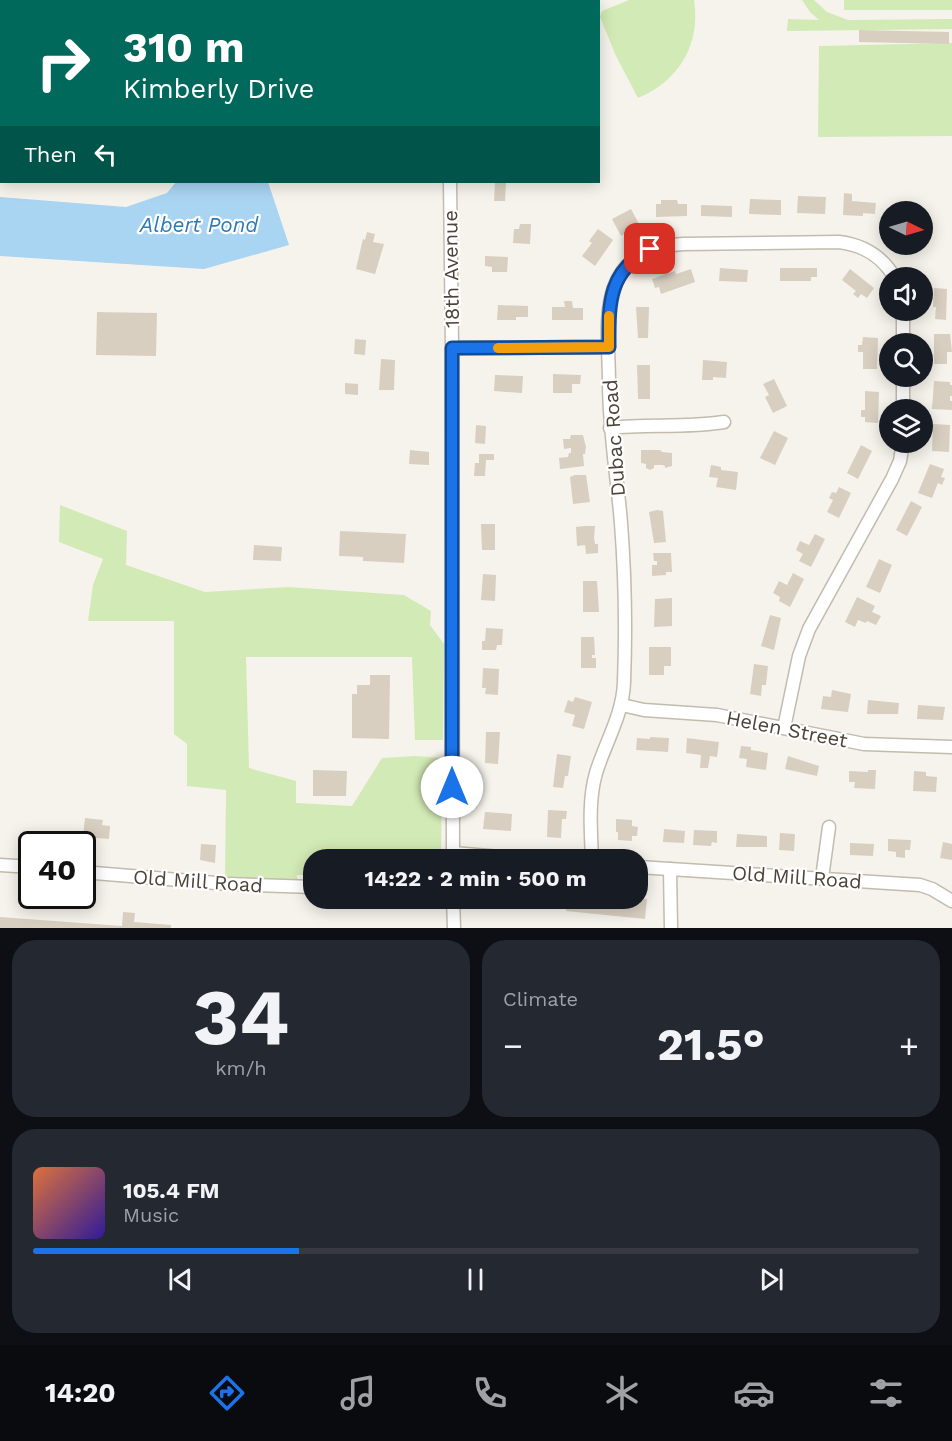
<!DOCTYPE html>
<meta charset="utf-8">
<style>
body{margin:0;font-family:"Work Sans",sans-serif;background:#242831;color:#f1f3f6;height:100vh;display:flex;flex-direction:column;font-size:22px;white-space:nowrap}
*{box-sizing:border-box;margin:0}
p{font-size:20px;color:#9ea1a6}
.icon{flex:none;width:33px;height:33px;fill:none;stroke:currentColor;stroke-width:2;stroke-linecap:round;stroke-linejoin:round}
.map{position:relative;height:928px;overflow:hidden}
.panel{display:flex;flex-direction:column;gap:12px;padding:12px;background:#0d0f14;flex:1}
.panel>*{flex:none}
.top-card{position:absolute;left:0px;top:0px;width:600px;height:183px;box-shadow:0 3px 15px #0003;background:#00695c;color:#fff;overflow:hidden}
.needle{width:39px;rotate:95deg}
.controls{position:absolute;left:879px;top:201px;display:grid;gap:12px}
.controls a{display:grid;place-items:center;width:54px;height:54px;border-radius:50%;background:#171b24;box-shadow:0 3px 15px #0003;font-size:30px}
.speed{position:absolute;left:18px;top:831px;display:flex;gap:12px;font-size:30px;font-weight:700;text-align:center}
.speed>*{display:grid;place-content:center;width:78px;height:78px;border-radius:50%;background:#171b24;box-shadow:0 3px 15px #0003;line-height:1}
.speed .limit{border:3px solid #111;border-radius:9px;background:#fff;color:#111}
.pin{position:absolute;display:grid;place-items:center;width:51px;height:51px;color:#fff;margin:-26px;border-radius:12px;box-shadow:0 3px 9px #0006}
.me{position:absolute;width:66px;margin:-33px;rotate:0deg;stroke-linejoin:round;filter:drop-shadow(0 0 4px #0008)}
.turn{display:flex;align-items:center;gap:21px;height:126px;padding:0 24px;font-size:27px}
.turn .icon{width:78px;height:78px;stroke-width:2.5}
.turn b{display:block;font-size:42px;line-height:51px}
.then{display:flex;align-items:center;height:57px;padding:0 24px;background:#0003;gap:12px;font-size:22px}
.big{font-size:45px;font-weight:700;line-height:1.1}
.panel .tile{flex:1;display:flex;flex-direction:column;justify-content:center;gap:9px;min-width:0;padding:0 21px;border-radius:24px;background:#242831}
.panel .dial{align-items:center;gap:0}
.dial b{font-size:78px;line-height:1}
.song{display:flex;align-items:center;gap:18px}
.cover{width:72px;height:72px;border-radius:9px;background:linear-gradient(135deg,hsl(20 70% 55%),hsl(250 70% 35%))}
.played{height:6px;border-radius:3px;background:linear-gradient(90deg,#1a73e8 30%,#363941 30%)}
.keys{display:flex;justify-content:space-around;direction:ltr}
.heat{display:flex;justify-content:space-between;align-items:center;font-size:33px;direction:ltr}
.panel .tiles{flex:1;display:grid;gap:12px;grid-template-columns:1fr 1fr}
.tile:last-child{grid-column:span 2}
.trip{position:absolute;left:303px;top:849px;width:345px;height:60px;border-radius:24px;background:#171b24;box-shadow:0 3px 15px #0003;font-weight:700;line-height:60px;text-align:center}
.tab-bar{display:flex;height:96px;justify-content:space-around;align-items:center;background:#090b0e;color:#9ea1a6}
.tab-bar .icon{width:42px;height:42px}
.tab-bar .active{color:#1a73e8}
.tab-bar b{font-size:27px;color:#f1f3f6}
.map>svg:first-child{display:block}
</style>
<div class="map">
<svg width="952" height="928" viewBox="0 0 952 928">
<rect width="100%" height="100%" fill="#f6f3ec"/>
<g fill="#d2eab5">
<path d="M629,0h65c7,44 -15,81 -56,98l-22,-42 -16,-39 2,-6z"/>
<path d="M802,0h12l13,12 21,8 104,-1v10l-165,2 1,-12 31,1 -9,-8z"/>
<rect x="844" y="0" width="108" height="10"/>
<path d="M952,43v93l-134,1 1,-91z"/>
<path d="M60,505l67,26 -1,34 79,27 83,-5 116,8 27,16 -1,14 14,19 -1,96h-28l-3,-83h-166l3,111 47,13v22l56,3 30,-48 33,-2 27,2 -1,101 -127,1 -1,15h-16v8l-72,-2 1,-91 -39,-4v-42l-13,-10v-113h-86l5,-36 10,-26 -44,-17z"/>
</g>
<path fill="#a9d4f2" d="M176,182h92l21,63 -85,24 -204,-13v-59l126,10 41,-14z"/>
<g fill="#d8cfc1">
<path d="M859,30l90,2v12l-90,-2z"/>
<path d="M495,182h11l-1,19h-11z"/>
<path d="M844,193l8,1v7l24,2 -1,11 -12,-1v3l-20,-1z"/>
<path d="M798,196l28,1 -1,17 -28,-1z"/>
<path d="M750,199l31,1v15l-32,-1z"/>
<path d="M661,200h16l1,4h9v12l-31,1v-13h5z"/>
<path d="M701,205l31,1v11l-31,-1z"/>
<path d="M631,209l8,15 -18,12 -9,-17z"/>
<path d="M520,224h11l-1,20 -17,-1 1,-14h5z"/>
<path d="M598,229l15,11 -18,26 -13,-10 10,-13 -3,-2z"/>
<path d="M367,232l8,2 -2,8 11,2 -9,30 -19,-5 7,-30 2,1z"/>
<path d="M485,256l23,1 -1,15h-15v-5l-7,-1z"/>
<path d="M720,268l28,2 -1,12 -28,-1z"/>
<path d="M780,268h37v9h-6v4h-31z"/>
<path d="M691,269l4,13 -34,12 -2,-7 -4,1 -3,-9 23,-8 1,3z"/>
<path d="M850,269l24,19 -7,10 -6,-4 -3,4 -5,-4 3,-3 -14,-11z"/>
<path d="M934,288l13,1 -1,31 -11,-1 1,-12h-3z"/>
<path d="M564,301h8l1,7h10v12h-31v-13h13z"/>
<path d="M498,305l30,1v11h-12v3h-19z"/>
<path d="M636,307h13l-1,31h-10z"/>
<path d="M97,312l60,1 -1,43 -60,-1z"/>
<path d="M934,334h16l2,18h-5v12h-13z"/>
<path d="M863,337l15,1 -1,31h-14v-17h-5v-7h4z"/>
<path d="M355,339l11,1 -1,15 -11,-1z"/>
<path d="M381,359l14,1 -1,30h-15z"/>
<path d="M703,360l24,2 -1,16 -13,-1v3h-11z"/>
<path d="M637,365h13v34h-12z"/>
<path d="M553,374l28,1 -1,9h-8v9h-19z"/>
<path d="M495,375l28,1 -1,17 -28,-2z"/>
<path d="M774,379l13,27 -14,7 -8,-16 4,-2 -6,-11z"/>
<path d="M934,381l16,1v3h2v11h-2v5h2v9l-20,-1z"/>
<path d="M345,383l13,1v11l-13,-1z"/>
<path d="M865,391l14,1 -1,31 -13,-1v-5h-4v-7h4z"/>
<path d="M933,424l17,1 -1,27 -17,-1z"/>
<path d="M476,425l10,1 -1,18 -10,-1z"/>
<path d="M774,431l14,7 -13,27 -15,-7z"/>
<path d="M571,435h12l3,12 -1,7h-2l1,12 -24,3 -1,-11 9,-1 1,-4h2v-5l-7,1 -1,-10h7z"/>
<path d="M861,445l11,6 -14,28 -11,-6z"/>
<path d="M410,450l19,2v13l-20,-1z"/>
<path d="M641,450h19l2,2 10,1v13l-7,2v-2l-3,-1h-8v3l-4,2 -4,-2v-4l-5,-1z"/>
<path d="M479,454h15v6h-8l-1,16h-11l1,-13h4z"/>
<path d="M930,464l14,5 -3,8 4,1 -3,7 -4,-2 -6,15 -14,-5z"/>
<path d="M711,465l10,2v3l17,2 -2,18 -20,-3 2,-9 -9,-1z"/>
<path d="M575,475h11l4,27 -17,2 -3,-27z"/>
<path d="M839,487l12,6 -12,25 -12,-6 6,-12 -4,-2 3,-6 4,1z"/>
<path d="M911,501l11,6 -15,29 -11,-6z"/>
<path d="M657,510l6,1 3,31 -12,1 -5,-31z"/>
<path d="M481,524h14v26h-13z"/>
<path d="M584,526h11l-1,12 1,6h3v9l-12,1 -1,-9 -8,1 -1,-19z"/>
<path d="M340,531l66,3 -2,29 -41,-2v-4l-24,-1z"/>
<path d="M815,534l10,5 -14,28 -12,-6 4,-7 -7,-4 4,-9 9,4z"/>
<path d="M254,545l28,2 -1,14 -28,-1z"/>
<path d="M653,553h18l1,19h-6v3l-14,1v-11h5v-4h-3z"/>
<path d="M879,559l13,6 -12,28 -14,-6z"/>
<path d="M793,573l11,6 -14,28 -11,-6 1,-4 -7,-4 6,-12 8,4z"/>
<path d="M483,574l13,1 -1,26 -14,-1z"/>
<path d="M583,581h14l2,31h-16z"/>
<path d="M857,597l18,9 -3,6 9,4 -5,9 -9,-4 -1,2 -8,-3 -3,7 -10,-5z"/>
<path d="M672,598v28l-18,1 1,-28z"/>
<path d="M770,615l11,3 -7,32 -13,-4z"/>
<path d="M486,628l17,1 -1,16h-5l-1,5h-14v-9h3z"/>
<path d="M581,637h13l1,18h-3v3h4v10h-15z"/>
<path d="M649,647h22v19h-7v9h-15z"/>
<path d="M754,664l14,2 -2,19h-4l-1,11 -11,-2z"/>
<path d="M483,668l16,1 -1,26 -13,-1 1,-6h-4z"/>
<path d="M370,675h20l-1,64 -37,-1v-44h5v-9h13z"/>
<path d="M832,690l19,4 -3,18 -27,-3 2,-13 8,1z"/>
<path d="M575,697l17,5 -8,27 -12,-3 3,-11 -11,-3 4,-12 5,2z"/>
<path d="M868,700l31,3 -1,11h-31z"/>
<path d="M918,705l27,2 -2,13 -26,-1z"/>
<path d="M486,732h14l-2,32 -13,-1z"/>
<path d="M650,737l19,1 -1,14 -32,-2 1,-12 13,1z"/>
<path d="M687,738l32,4 -2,15 -7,-1 -2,12h-8l1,-13 -15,-2z"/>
<path d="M741,746l10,1v3l17,3 -2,17 -20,-3 1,-8 -8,-1z"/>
<path d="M557,754l14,2 -3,20h-3l-2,12 -10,-1z"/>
<path d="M788,756l31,10 -2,10 -32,-7z"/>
<path d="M313,770l34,1 -1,25h-33z"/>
<path d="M868,770h8l-1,19 -21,-1 1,-6h-6v-11l19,1z"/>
<path d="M914,771l12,1v4l11,1 -1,15 -23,-1z"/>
<path d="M548,810l19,1 -1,8h-4l-1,19 -14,-1z"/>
<path d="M485,812l27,2 -1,17 -28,-2z"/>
<path d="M85,818l18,2 -1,5 8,1 -1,13 -26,-2z"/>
<path d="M616,819l16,1v6l6,1 -1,9h-5v5l-14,-1v-8h-2z"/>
<path d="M664,829l21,2 -1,12 -21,-1z"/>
<path d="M694,830l23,1v12l-5,-1 -1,4 -18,-1z"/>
<path d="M780,833l15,1 -1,17 -15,-1z"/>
<path d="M737,834l30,2v11h-31z"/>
<path d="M888,839l23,1 -1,10h-5v8l-9,-1v-5l-8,-1z"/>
<path d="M943,842l9,2v16l-12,-2z"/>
<path d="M850,843l24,1 -1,12 -23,-1z"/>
<path d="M201,844l15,1 -1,18 -15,-3z"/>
<path d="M567,898l80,1 -2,20 -79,-8z"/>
<path d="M123,912l12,1 -1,9 37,3v3h-171v-11l122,9z"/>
</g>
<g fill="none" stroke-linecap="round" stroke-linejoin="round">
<defs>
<g id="minor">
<path d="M451,2v-2"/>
<path d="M450,182l2,166 1,512"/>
<path d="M903,344v-34"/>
<path d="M452,348l157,-1"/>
<path d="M903,410v-34"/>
<path d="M610,428c38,-4 76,0 114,-6"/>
<path d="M622,705l22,5 73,5 147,29 88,3"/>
<path d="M784,728l15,-72 10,-27 83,-150 8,-18 3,-19"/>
<path d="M453,853l84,7"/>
<path d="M592,860c-1,-29 -4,-59 4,-87 9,-30 27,-58 28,-91 2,-52 1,-107 -3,-159 -4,-48 -12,-92 -12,-141 0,-29 -5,-68 5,-95 11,-30 39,-41 69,-43l156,-2c25,3 43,14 56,36"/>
<path d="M0,865l32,2"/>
<path d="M638,867l282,18 12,4 20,12"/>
<path d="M670,869l1,59"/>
<path d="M82,872l146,12 86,3"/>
<path d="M822,878l7,-51"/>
<path d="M453,898l1,30"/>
</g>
</defs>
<use href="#minor" stroke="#c2bbae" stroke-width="15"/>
<use href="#minor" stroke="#fff" stroke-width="12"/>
</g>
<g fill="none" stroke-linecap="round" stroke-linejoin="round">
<defs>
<path id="route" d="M452,787v-439l157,-1c0,-42 -2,-75 41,-98"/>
</defs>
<use href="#route" stroke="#114b97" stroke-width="15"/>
<use href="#route" stroke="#1a73e8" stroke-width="10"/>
<path stroke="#f59e0b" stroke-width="10" d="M498,348l111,-1v-31"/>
</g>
<g text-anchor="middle" stroke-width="4.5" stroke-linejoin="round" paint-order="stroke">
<g font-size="20" fill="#4b4439" stroke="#fff">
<text transform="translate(451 269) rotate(-91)" y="7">18th Avenue</text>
<text transform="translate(614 438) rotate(-94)" y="7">Dubac Road</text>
<text transform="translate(787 729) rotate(11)" y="7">Helen Street</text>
<text transform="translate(797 877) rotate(4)" y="7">Old Mill Road</text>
<text transform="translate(198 881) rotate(4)" y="7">Old Mill Road</text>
</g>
<g font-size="21" font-style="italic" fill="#2e7ab2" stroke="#fff">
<text x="199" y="232">Albert Pond</text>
</g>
</g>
</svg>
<div class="controls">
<a><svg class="needle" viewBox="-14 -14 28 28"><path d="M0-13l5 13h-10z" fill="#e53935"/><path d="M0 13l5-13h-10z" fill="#9ea1a6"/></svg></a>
<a><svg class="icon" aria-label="sound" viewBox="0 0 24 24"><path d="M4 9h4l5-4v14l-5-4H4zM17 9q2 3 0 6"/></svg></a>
<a><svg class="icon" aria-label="search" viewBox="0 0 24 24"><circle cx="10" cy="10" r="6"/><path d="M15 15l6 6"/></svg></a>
<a><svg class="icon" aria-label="layers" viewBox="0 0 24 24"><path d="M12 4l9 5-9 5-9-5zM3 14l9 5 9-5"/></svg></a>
</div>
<div class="speed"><div class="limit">40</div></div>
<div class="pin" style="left:650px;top:249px;background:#d93025"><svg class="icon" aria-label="arrive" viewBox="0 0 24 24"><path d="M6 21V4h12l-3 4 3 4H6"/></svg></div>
<svg class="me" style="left:452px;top:787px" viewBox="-20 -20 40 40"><circle r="19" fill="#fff"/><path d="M0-13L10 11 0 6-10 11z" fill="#1a73e8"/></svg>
<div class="trip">14:22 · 2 min · 500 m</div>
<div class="top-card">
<div class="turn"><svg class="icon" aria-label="right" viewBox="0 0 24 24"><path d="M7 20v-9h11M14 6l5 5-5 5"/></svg><div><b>310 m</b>Kimberly Drive</div></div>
<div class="then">Then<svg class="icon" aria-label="left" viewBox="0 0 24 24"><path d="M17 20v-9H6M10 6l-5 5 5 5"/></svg></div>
</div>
</div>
<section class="panel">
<div class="tiles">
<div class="tile dial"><b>34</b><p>km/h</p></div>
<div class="tile"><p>Climate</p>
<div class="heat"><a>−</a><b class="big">21.5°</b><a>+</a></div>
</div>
<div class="tile">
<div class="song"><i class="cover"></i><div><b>105.4 FM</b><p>Music</p></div></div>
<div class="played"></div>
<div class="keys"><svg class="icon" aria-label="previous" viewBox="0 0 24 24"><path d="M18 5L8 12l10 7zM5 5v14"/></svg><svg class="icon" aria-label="pause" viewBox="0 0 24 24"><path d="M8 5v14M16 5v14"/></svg><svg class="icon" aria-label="next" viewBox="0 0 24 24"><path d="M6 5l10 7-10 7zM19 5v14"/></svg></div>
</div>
</div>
</section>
<nav class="tab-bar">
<b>14:20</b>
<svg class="icon active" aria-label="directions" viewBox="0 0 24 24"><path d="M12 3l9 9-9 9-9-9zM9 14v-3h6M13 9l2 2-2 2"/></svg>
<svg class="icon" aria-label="music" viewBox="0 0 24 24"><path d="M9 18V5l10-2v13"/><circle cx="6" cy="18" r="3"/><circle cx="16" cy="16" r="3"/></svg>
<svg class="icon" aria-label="phone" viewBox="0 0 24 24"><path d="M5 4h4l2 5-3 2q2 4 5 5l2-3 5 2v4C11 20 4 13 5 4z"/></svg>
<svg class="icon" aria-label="climate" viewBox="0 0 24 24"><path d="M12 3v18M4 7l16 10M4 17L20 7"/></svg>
<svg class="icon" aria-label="car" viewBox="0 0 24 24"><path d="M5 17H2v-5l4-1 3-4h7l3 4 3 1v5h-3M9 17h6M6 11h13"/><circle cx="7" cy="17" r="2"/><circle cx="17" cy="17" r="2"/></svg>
<svg class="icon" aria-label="filters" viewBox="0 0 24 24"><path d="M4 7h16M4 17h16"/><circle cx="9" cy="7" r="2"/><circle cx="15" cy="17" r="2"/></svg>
</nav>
